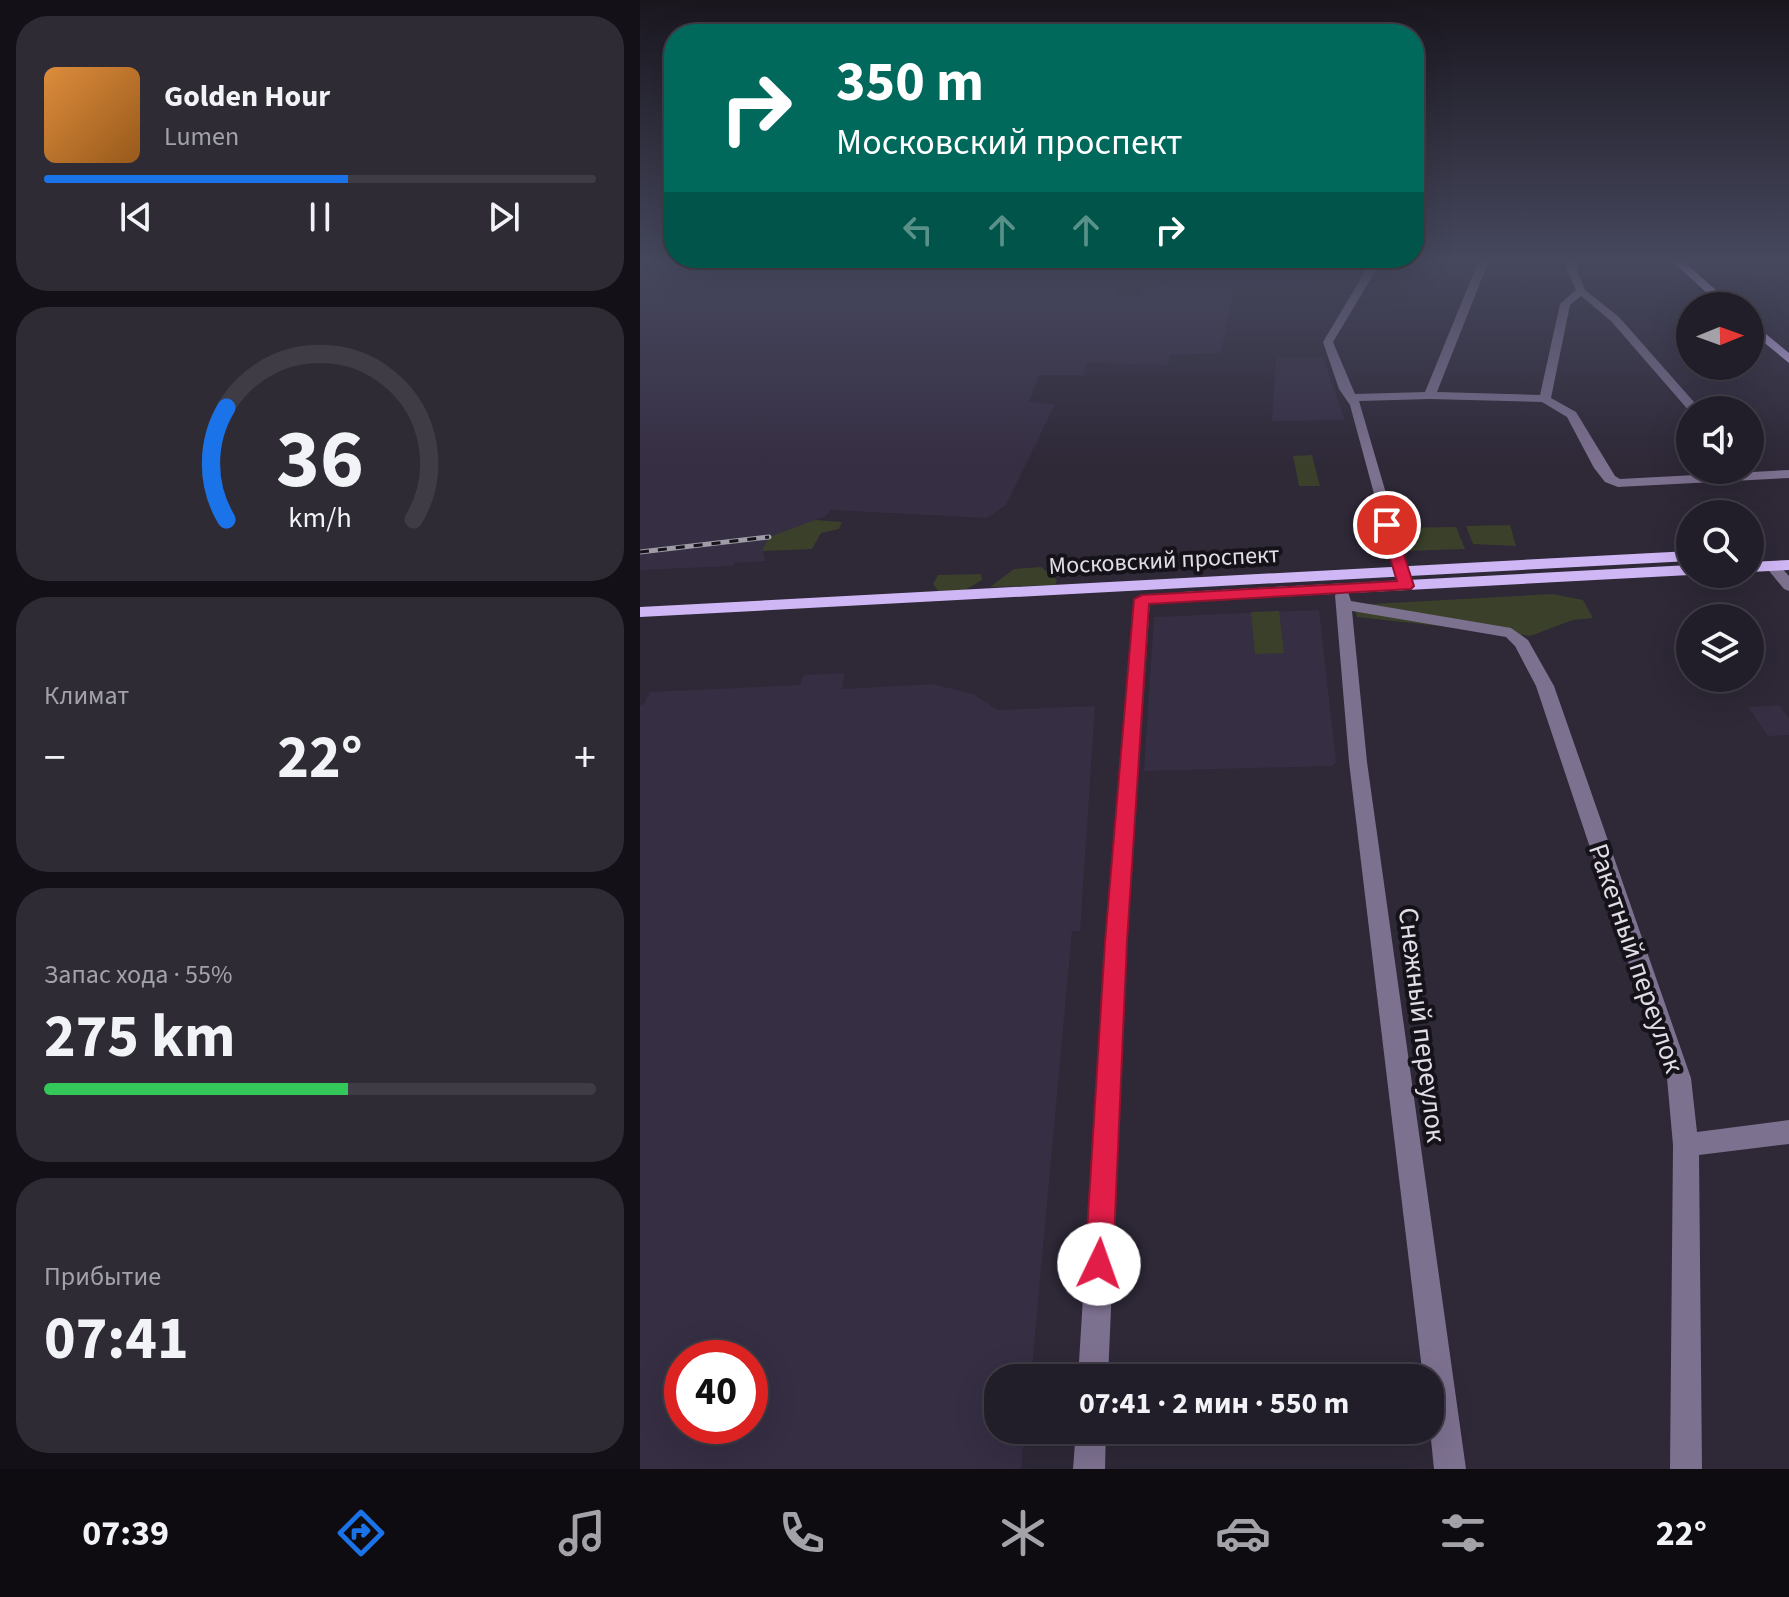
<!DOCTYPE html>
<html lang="ru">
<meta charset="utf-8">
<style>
body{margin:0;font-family:"Source Sans 3",sans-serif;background:#2e2b35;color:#f1f3f6;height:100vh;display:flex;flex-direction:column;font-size:30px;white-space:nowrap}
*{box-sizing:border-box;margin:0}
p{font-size:26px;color:#a2a2a8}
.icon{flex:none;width:44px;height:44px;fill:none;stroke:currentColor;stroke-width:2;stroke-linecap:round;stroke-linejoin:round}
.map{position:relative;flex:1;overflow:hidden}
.details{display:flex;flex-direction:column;gap:16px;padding:16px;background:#131017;width:640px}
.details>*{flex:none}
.hud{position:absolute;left:24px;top:24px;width:760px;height:244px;border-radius:32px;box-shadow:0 8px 32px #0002,0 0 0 2px #3f3c46;background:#00695c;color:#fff;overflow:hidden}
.needle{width:52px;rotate:89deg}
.controls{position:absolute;left:1036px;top:292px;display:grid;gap:16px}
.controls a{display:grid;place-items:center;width:88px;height:88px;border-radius:50%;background:#221e29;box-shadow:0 8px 32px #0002,0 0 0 2px #3f3c46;font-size:40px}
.speed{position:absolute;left:24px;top:1340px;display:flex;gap:16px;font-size:40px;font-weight:700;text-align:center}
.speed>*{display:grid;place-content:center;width:104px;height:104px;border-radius:50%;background:#221e29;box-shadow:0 8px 32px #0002,0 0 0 2px #3f3c46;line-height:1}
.speed .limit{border:12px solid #d22;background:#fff;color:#111}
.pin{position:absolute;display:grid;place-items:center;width:68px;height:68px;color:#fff;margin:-34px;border:4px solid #fff;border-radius:50%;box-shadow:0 2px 8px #0007}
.me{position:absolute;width:88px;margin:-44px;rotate:3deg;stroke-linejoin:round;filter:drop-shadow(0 0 6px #0008)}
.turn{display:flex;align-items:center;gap:28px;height:168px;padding:0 40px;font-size:36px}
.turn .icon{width:104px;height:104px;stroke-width:2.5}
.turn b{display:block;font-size:56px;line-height:68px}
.lanes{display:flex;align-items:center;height:76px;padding:0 40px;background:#0003;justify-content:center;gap:40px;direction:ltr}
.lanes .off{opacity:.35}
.big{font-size:60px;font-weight:700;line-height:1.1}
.details .widget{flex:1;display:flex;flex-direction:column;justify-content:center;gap:12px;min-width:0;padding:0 28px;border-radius:32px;background:#2e2b35}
.details .dial{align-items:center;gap:0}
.dial svg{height:208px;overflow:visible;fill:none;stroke:#3f3c46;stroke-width:7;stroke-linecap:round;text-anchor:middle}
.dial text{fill:#f1f3f6;stroke:none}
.song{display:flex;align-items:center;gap:24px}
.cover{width:96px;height:96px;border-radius:12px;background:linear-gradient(135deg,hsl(30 70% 55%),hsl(30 70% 35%))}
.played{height:8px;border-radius:4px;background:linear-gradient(90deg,#1a73e8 55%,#3f3c46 55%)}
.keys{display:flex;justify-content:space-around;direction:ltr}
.heat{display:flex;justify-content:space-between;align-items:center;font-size:44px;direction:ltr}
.charge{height:12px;border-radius:6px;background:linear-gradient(90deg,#34c759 55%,#3f3c46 0)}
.trip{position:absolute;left:344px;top:1364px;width:460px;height:80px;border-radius:32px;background:#221e29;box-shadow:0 8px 32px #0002,0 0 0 2px #3f3c46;font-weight:700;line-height:80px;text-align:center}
.tabs{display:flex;height:128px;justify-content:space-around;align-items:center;background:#0e0c10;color:#a2a2a8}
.tabs .icon{width:56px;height:56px}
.tabs .selected{color:#1a73e8}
.tabs b{font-size:36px;color:#f1f3f6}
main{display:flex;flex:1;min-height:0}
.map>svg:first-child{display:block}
</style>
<main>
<section class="details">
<div class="widget">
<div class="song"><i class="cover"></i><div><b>Golden Hour</b><p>Lumen</p></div></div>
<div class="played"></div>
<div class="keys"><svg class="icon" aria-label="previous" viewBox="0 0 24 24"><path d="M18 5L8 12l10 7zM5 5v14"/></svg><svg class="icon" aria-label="pause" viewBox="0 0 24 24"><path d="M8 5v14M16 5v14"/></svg><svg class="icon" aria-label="next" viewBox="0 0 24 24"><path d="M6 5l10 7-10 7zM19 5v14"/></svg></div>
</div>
<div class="widget dial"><svg viewBox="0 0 100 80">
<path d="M14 69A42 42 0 1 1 86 69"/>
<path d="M14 69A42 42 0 0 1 14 26" stroke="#1a73e8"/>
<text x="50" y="56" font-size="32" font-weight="700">36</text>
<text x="50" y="72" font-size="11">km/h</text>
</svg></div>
<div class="widget"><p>Климат</p>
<div class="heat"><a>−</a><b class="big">22°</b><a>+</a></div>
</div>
<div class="widget"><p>Запас хода · 55%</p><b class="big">275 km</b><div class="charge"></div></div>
<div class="widget"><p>Прибытие</p><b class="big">07:41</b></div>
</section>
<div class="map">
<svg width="1149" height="1469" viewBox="0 0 1149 1469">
<rect width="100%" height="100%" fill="#2e2837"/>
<g fill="#362e43" fill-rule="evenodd">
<path d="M0,260h492l-16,35 22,1 8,-14 27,1 1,-23h149l-14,29 -75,-4 -13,68 -51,2 -2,10 -80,-2 -5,12h-44l-10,27 26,2 -49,101 -19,13 -156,-8 -7,7 -55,20 -7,14 4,10 -32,2 -1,3 -93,4z"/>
<path d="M636,357h47l22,63 -73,1z"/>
<path d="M679,610l17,152 -4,4 -188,5 10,-154z"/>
<path d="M205,673l-3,16 90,-5 41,10 25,16 97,-4 -15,225h-8l-41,447h-33v52h27l-4,39h-381v-764l4,-1 6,-12 150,-7 4,-10zM42,1358h68v68h-68z"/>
<path d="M1139,705l10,13v17l-21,1 -20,-29z"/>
</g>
<g fill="#3b402b">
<path d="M672,455l8,31h-21l-6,-30z"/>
<path d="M175,520l27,2 -3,7 -18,4 -9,16 -50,2 7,-14z"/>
<path d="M870,525l6,21 -43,-2 -7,-18z"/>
<path d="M816,527l9,22 -60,2 -7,-23z"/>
<path d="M401,567l16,13 -2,5 -65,2 24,-18z"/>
<path d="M341,574l1,6 -17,10 -26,2 -6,-8 5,-9z"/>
<path d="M912,594l31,6 10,18 -20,2 -43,16 -173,-19 -3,-12z"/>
<path d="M639,611l5,42 -29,1 -4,-42z"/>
</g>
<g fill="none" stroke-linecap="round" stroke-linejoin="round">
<g fill="#7d7190" fill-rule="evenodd">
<path d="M732,260h10l-49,82 22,52 70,-2 54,-132h10l-52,132 103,3 20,-91 16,-14 -10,-22 4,-8h10l-4,8 9,22 34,27 82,93 -11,2 -79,-91 -30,-25 -11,9 -19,93 25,14 39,64 5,3 169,-9v8l-171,9 -13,-5 -11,-14 -27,-51 -25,-15 -112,-3 -71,2 50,171 -3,3h-10l-46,-170 -11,-16 -16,-47z"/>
<path d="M1132,562l5,1 12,13v15l-5,-2 -19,-23z"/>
<path d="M703,590l5,2 3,9 160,27 17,12 26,46 137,392 6,54 92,-12v24l-90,11 3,314h-32l3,-324 -6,-67 -131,-392 -21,-40 -9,-9 -154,-26 15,151 99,707h-32l-4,-39v-52h-7l-74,-616 -14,-167z"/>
<path d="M502,594l8,5 -23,343 -19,436h-30l27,-436 29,-343z"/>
<path d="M436,1430h30l-1,39h-32z"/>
</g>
<g fill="#cfb7f5" fill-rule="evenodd">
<path d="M1031,260h11l52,46h-13z"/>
<path d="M1110,321l39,32v10l-39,-32z"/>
<path d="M1050,551v10l-1050,56v-10z"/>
<path d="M1149,560v10l-39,2v-10z"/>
<path d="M1050,565v9h4l-4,1 -507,27 -9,-5 9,-5z"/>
</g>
<defs>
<path id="rail" d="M0,552l129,-15"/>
</defs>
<use href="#rail" stroke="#9f9ba7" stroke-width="5"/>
<use href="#rail" stroke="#151319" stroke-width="3" stroke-dasharray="9" stroke-linecap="butt"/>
</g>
<linearGradient id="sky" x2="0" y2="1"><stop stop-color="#19161e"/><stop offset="0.56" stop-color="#46485e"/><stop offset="1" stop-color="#46485e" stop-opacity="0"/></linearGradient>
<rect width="1149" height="466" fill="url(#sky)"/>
<path fill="#e11d48" stroke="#92132f" stroke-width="2" d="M747,521l7,4 20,61 -3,3 -262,15 -22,338 -14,322 -4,10 -10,4 -10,-4 -4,-10 20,-322 29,-343 8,-4 255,-14 -17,-56z"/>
<g text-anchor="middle" stroke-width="8" stroke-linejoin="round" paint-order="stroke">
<g font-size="24" fill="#e1dde7" stroke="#151319">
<text transform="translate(524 560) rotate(-3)" y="8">Московский проспект</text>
</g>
<g font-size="28" fill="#e1dde7" stroke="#151319">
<text transform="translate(997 958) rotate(71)" y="10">Ракетный переулок</text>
<text transform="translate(783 1025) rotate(83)" y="10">Снежный переулок</text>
</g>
</g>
</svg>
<div class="controls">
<a><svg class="needle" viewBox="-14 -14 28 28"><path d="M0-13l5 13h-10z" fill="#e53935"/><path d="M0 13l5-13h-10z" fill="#a2a2a8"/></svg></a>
<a><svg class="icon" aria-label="sound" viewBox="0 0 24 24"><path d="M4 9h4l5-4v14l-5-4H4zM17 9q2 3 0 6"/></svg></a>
<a><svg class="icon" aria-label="search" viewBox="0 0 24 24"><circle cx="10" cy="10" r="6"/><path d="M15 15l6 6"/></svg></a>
<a><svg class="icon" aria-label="layers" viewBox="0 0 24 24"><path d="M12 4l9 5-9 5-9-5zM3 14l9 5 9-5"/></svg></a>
</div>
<div class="speed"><div class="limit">40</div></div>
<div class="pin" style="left:747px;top:525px;background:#d93025"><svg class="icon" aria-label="arrive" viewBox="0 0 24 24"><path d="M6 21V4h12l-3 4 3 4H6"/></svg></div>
<svg class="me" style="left:459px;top:1264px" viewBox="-20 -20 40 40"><circle r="19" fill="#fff"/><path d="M0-13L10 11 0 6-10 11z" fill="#e11d48"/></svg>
<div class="trip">07:41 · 2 мин · 550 m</div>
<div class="hud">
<div class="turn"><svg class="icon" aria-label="right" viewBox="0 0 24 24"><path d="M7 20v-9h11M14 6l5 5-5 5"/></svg><div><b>350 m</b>Московский проспект</div></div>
<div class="lanes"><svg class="icon off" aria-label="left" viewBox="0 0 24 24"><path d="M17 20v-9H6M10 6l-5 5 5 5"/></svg><svg class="icon off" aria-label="ahead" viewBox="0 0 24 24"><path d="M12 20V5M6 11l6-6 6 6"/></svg><svg class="icon off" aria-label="ahead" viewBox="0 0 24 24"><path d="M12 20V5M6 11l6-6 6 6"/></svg><svg class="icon" aria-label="right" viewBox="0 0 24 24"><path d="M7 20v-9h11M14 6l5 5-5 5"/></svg></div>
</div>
</div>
</main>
<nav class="tabs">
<b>07:39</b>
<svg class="icon selected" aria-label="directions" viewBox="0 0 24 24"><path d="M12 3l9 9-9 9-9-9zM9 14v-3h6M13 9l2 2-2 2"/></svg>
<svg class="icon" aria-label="music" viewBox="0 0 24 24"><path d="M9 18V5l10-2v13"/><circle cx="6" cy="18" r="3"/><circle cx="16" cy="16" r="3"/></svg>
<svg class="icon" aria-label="phone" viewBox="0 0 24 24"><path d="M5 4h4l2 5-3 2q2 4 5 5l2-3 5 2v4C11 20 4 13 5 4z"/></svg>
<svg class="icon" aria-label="climate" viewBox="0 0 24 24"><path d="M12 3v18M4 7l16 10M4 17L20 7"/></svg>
<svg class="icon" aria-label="car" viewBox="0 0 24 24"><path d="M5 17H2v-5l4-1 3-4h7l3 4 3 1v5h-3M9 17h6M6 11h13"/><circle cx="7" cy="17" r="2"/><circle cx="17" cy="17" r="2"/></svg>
<svg class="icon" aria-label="filters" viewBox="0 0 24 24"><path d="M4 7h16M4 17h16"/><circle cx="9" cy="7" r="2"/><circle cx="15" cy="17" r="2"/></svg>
<b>22°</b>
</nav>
